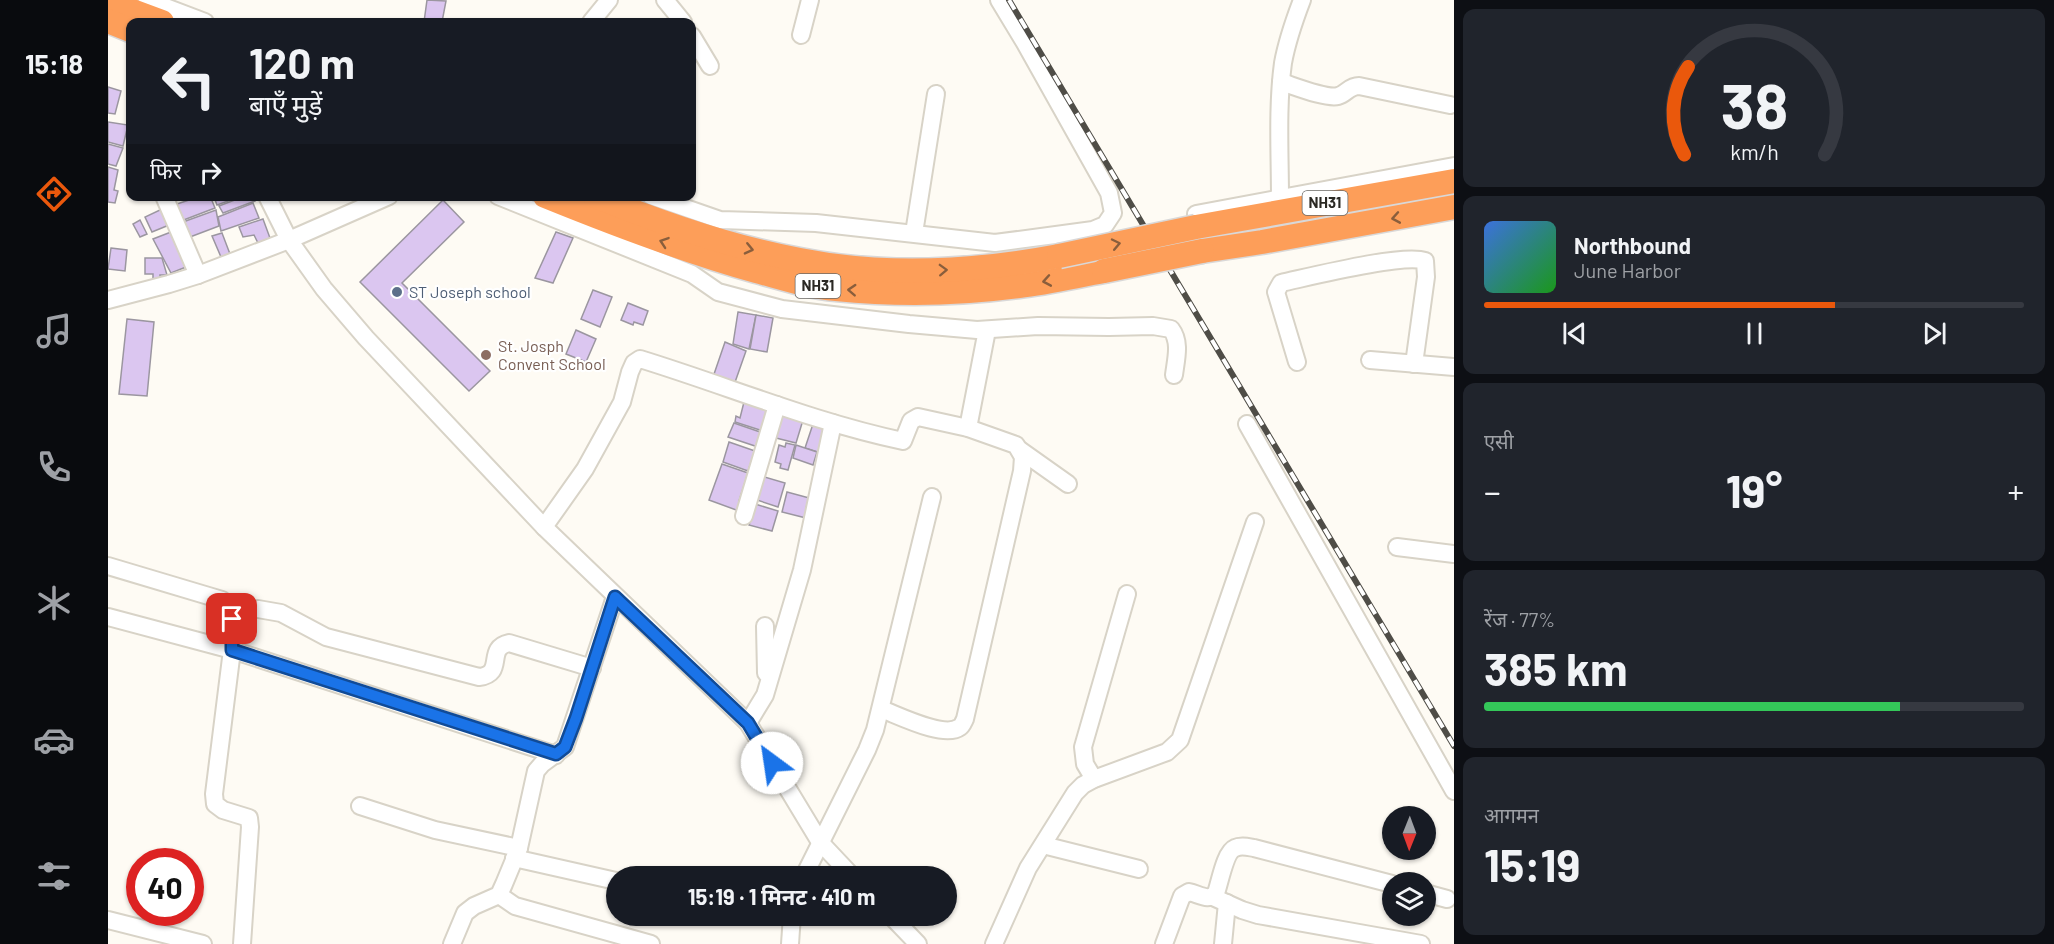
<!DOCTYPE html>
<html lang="hi">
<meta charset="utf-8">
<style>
body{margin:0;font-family:Barlow,"Noto Sans Devanagari",sans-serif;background:#20242c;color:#f1f3f6;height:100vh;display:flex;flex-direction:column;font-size:22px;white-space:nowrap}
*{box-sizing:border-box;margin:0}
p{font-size:20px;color:#9ea1a6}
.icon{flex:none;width:33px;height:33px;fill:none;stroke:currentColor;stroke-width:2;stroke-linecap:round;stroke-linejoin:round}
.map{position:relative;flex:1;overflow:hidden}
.panel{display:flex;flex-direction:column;gap:9px;padding:9px;background:#0d0f14;width:600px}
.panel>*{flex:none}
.guide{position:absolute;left:18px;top:18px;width:570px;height:183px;border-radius:12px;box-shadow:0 2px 4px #0004;background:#171b24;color:#f1f3f6;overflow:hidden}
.needle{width:39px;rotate:181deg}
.fabs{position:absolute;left:1274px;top:806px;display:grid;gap:12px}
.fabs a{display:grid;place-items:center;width:54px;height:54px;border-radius:50%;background:#171b24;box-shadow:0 2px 4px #0004;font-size:30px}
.speed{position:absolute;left:18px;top:848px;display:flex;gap:12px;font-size:30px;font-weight:700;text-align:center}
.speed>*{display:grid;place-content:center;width:78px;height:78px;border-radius:50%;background:#171b24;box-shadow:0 2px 4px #0004;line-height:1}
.speed .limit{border:9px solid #d22;background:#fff;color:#111}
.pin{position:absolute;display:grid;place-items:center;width:51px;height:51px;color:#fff;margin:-26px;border-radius:12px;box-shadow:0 3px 9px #0006}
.me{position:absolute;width:66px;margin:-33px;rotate:329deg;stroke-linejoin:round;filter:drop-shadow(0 0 4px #0008)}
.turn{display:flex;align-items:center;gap:21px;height:126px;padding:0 24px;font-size:27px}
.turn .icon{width:78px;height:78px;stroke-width:2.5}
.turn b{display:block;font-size:42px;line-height:51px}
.then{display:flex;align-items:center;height:57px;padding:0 24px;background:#0003;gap:12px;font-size:22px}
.big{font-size:45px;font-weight:700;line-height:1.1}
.panel .card{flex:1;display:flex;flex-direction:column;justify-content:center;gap:9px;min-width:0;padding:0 21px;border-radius:12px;background:#20242c}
.panel .dial{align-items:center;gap:0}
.dial svg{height:156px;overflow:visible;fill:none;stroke:#363941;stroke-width:7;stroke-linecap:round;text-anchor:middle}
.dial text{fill:#f1f3f6;stroke:none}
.song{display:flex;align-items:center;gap:18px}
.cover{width:72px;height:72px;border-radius:9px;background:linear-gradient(135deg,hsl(220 70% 55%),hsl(120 70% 35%))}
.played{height:6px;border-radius:3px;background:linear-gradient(90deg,#ea580c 65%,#363941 65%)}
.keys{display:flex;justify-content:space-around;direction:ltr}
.heat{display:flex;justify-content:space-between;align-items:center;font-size:33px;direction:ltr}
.charge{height:9px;border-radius:4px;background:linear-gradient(90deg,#34c759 77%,#363941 0)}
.trip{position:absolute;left:498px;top:866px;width:351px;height:60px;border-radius:30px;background:#171b24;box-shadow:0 2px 4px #0004;font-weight:700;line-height:60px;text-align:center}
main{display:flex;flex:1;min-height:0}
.tab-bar{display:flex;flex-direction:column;width:108px;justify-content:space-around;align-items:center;background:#090b0e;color:#9ea1a6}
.tab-bar .icon{width:42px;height:42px}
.tab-bar .on{color:#ea580c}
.tab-bar b{font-size:27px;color:#f1f3f6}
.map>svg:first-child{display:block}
</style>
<main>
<nav class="tab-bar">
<b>15:18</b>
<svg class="icon on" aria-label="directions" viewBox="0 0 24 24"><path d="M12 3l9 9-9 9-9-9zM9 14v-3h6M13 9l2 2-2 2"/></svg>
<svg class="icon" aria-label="music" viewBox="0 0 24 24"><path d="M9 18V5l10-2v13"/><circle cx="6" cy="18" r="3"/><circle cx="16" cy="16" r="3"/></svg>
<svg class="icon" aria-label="phone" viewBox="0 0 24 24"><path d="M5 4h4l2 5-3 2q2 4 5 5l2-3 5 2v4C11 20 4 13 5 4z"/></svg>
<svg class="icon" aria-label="climate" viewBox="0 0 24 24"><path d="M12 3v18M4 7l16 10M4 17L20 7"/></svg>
<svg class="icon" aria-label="car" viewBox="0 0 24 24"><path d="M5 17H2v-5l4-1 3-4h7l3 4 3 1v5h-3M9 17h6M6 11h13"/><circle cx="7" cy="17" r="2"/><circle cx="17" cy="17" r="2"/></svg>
<svg class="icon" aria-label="filters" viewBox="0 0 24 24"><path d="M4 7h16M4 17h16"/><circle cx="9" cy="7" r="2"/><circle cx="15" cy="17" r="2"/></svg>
</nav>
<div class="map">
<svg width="1346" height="944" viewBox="0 0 1346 944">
<rect width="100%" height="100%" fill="#fefbf4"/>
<g fill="#dbc6f0" stroke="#9b96a0" stroke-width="1.5">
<path d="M319,0l19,1 -4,21h-18z"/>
<path d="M0,87l13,4 -6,23 -7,-1z"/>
<path d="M0,122l20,3 -5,21 -15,-4z"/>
<path d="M0,144l15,4 -7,18 -8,-2z"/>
<path d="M0,167l10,3 -4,20 4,1 -3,12 -7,-1z"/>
<path d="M93,196h9l5,12 -34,13 -7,-16z"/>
<path d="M108,196h26l-25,9 -3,-8z"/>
<path d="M137,196h8l2,5 -32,12 -4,-7z"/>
<path d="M335,200l21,22 -62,61 88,88 -21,20 -109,-109z"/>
<path d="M145,203l6,15 -38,13 -3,-14z"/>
<path d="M54,209l7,16 -17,7 -7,-15z"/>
<path d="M108,210l3,16 -29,11 -7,-15z"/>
<path d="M155,219l7,19 -12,5 -4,-8 -11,2 -4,-10z"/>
<path d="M32,220l7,14 -7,3 -7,-13z"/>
<path d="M63,232l15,35 -15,6 -18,-34z"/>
<path d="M448,232l17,6 -20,45 -18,-5z"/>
<path d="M114,233l8,21 -9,3 -9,-21z"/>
<path d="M3,248l16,2 -2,21 -17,-2z"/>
<path d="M37,258h17l5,17h-7v9h-7v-10h-8z"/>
<path d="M485,290l19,7 -12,30 -19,-8z"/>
<path d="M520,303l20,8 -5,14 -9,-3 -1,3 -12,-5z"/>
<path d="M630,312l18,3 -7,34 -16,-5z"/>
<path d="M648,315l17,3 -6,34 -17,-3z"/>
<path d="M19,319l27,3 -7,74 -28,-2z"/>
<path d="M468,330l20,9 -10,23 -20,-8z"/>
<path d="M617,342l21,9 -12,34 -22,-5z"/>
<path d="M636,402l26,10 -7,19 -28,-9 1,-6 4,2z"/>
<path d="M672,414l23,6 -7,23 -24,-6z"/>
<path d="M626,423l29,10 -5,14 -30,-10z"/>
<path d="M705,424l15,5 -7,24 -16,-5z"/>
<path d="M621,442l26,9 -7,20 -25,-9z"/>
<path d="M678,443l9,2 -7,25 -8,-2 1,-4 -6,-2 4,-17 6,2z"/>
<path d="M688,445l21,7 -4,13 -20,-7z"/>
<path d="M614,464l26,9 -9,28 3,2 -3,8 -30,-11z"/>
<path d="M653,476l24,7 -7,24 -24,-8z"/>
<path d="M679,492l26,7 -5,3 -2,6 6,1 -2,10 -28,-7z"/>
<path d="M647,504l23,7 -6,20 -23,-6z"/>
</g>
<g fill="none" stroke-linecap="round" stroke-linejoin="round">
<defs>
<g id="minor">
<path d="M39,0l58,22"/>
<path d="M557,0l18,22"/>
<path d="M483,22l18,-22"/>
<path d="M693,35l9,-35"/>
<path d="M584,36l18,30"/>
<path d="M1173,82c13,4 45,17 57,14 8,-2 11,-10 21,-10l91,19"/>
<path d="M56,196l34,79"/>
<path d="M159,196l22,44 35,49 42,49 178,189 204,196 72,119 32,34"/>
<path d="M390,196l194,78 26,18 64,17 127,15 68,6 61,-4 71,1 44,-1 18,3c10,13 5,30 3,46"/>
<path d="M543,196l69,24 96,3 179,20 98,-13 12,-5 8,-12 -4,-20 -84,-150 -26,-43"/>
<path d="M1172,199c0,-45 -3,-92 3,-136 4,-22 11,-42 19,-63"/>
<path d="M1088,214l258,-48"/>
<path d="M806,233l22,-139"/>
<path d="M0,300l61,-16 29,-9 91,-35 100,-44"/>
<path d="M1262,360l84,7"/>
<path d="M1189,362l-21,-70 5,-9c28,-6 122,-30 144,-22l1,16 -12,87"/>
<path d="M1139,424l207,367"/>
<path d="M860,428l19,-98"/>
<path d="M912,450l48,34"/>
<path d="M636,516l33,-111"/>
<path d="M436,527l41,-58 37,-67 8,-30 4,-9 6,-4c88,27 173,63 263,82l8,-20 7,-4 50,11 48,17 7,12 -1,14 -57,248c-1,2 -3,7 -5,8 -16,12 -62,-12 -79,-18"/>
<path d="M1289,547l57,7"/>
<path d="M0,566l114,34 8,8 2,42 -18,144 1,10 8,6 26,8 1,9 -8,117"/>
<path d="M150,609l23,4 45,24 153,40c27,-3 6,-29 30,-34l83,25"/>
<path d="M0,617l124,33 324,105"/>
<path d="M657,626l1,47"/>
<path d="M640,723l17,-28 37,-125 31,-147"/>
<path d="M986,779l-9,-15 -2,-17 44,-153"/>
<path d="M252,806l75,24 84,18"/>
<path d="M935,845l96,24"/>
<path d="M406,858l102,23"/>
<path d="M696,876l63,-126 8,-20 57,-233"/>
<path d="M1317,893l22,6"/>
<path d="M391,895l16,11 136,38"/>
<path d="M1105,897l29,13 16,5 163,29"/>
<path d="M782,915l28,29"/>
<path d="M0,920l95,24"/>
<path d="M344,944l13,-31 9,-7 25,-11 5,-11 15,-36 17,-77 6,-7 23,-17 50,-150"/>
<path d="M682,944l2,-29"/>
<path d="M886,944l34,-76 47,-75 8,-8 11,-6 73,-27 13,-12 75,-218"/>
<path d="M1056,944l18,-48 7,-4c10,2 20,10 27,1 4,-11 9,-41 19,-45 6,-3 13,-1 19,0l138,36"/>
<path d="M1115,944l4,-41"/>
</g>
<g id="highway">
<path d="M0,2l54,20"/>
<path d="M0,21l22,9"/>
<path d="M437,196c69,28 139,55 211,75 26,7 53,16 80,18 60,6 123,5 183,-3 28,-3 57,-10 85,-15"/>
<path d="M487,196c66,27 134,51 205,64 85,17 174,12 259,-4"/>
<path d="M1088,227l258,-46"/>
<path d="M1094,251l60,-9 192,-35"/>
</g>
</defs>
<use href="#minor" stroke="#d8d3c7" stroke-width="20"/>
<use href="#highway" stroke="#d9d8d8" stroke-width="27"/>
<use href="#minor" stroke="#fff" stroke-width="16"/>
<use href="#highway" stroke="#fd9e59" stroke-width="24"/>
<defs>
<path id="rail" d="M901,0l445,746"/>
</defs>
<use href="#rail" stroke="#4f4d47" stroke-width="6"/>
<use href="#rail" stroke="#fff" stroke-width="4" stroke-dasharray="11" stroke-linecap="butt"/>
<defs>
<g id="highway-bridge">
<path d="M951,256l137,-29"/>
<path d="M996,271l98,-20"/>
</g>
</defs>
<use href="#highway-bridge" stroke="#d9d8d8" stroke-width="27" stroke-linecap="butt"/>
<use href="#highway-bridge" stroke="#fd9e59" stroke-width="24"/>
</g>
<defs><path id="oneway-chevron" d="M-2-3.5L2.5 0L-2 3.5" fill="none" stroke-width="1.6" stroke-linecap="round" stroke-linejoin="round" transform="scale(1.5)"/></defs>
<g stroke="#8a5e3c">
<use href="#oneway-chevron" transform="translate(1288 218) rotate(170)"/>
<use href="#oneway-chevron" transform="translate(556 242) rotate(-161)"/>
<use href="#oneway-chevron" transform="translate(1008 244) rotate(-12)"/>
<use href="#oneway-chevron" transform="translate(641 249) rotate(13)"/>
<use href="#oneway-chevron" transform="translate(835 270) rotate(-2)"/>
<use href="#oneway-chevron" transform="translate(939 281) rotate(170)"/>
<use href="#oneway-chevron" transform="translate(744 290) rotate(-177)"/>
</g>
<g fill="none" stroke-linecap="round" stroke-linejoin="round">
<defs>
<path id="route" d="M124,619v31l324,104 9,-7 11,-29 39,-121 133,126 24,40"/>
</defs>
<use href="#route" stroke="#114b97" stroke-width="15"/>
<use href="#route" stroke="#1a73e8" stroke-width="10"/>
</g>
<circle fill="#5c6f8a" stroke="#fff" stroke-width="2" cx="289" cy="292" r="6"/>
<circle fill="#8d6e63" stroke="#fff" stroke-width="2" cx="378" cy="355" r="6"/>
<g text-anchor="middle" stroke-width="4.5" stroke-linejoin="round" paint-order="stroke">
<g fill="#fff" stroke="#6b6966" stroke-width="1.5">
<rect x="1194.5" y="191" width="45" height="24" rx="4.5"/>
<rect x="687.5" y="274" width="45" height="24" rx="4.5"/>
</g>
<g font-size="15" font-weight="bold" fill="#2b2924">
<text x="1217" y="208">NH31</text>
<text x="710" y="291">NH31</text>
</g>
<g font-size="16" fill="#4e5e75" stroke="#fff" text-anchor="start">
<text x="301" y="298">ST Joseph school</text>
</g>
<g font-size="16" fill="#785e54" stroke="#fff" text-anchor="start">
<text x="390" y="352">St. Josph<tspan x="390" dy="18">Convent School</tspan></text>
</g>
</g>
</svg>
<div class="fabs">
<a><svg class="needle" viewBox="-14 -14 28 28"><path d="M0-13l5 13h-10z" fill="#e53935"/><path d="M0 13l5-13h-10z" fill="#9ea1a6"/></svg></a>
<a><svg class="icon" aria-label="layers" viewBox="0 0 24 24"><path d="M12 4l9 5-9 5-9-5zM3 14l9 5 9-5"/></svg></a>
</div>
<div class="speed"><div class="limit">40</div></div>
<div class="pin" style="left:124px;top:619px;background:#d93025"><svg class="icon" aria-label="arrive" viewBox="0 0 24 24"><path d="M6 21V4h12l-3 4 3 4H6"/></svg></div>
<svg class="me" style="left:664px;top:763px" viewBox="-20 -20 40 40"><circle r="19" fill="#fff"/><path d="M0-13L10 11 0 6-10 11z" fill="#1a73e8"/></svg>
<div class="trip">15:19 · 1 मिनट · 410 m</div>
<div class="guide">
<div class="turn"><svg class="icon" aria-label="left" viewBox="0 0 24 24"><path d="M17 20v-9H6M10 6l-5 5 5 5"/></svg><div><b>120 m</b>बाएँ मुड़ें</div></div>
<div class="then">फिर<svg class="icon" aria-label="right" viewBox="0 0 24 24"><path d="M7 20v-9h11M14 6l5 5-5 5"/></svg></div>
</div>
</div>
<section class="panel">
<div class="card dial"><svg viewBox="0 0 100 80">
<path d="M14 69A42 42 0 1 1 86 69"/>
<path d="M14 69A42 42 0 0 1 16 24" stroke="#ea580c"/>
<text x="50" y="56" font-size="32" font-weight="700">38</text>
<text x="50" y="72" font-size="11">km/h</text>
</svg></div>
<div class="card">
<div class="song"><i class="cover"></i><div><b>Northbound</b><p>June Harbor</p></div></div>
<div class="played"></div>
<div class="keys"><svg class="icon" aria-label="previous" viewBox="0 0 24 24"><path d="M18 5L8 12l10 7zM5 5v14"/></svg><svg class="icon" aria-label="pause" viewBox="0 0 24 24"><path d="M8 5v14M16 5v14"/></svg><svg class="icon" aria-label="next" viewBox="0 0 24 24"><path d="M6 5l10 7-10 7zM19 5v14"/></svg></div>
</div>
<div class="card"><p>एसी</p>
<div class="heat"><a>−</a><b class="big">19°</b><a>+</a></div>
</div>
<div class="card"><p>रेंज · 77%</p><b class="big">385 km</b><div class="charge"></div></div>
<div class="card"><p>आगमन</p><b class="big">15:19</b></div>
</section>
</main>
